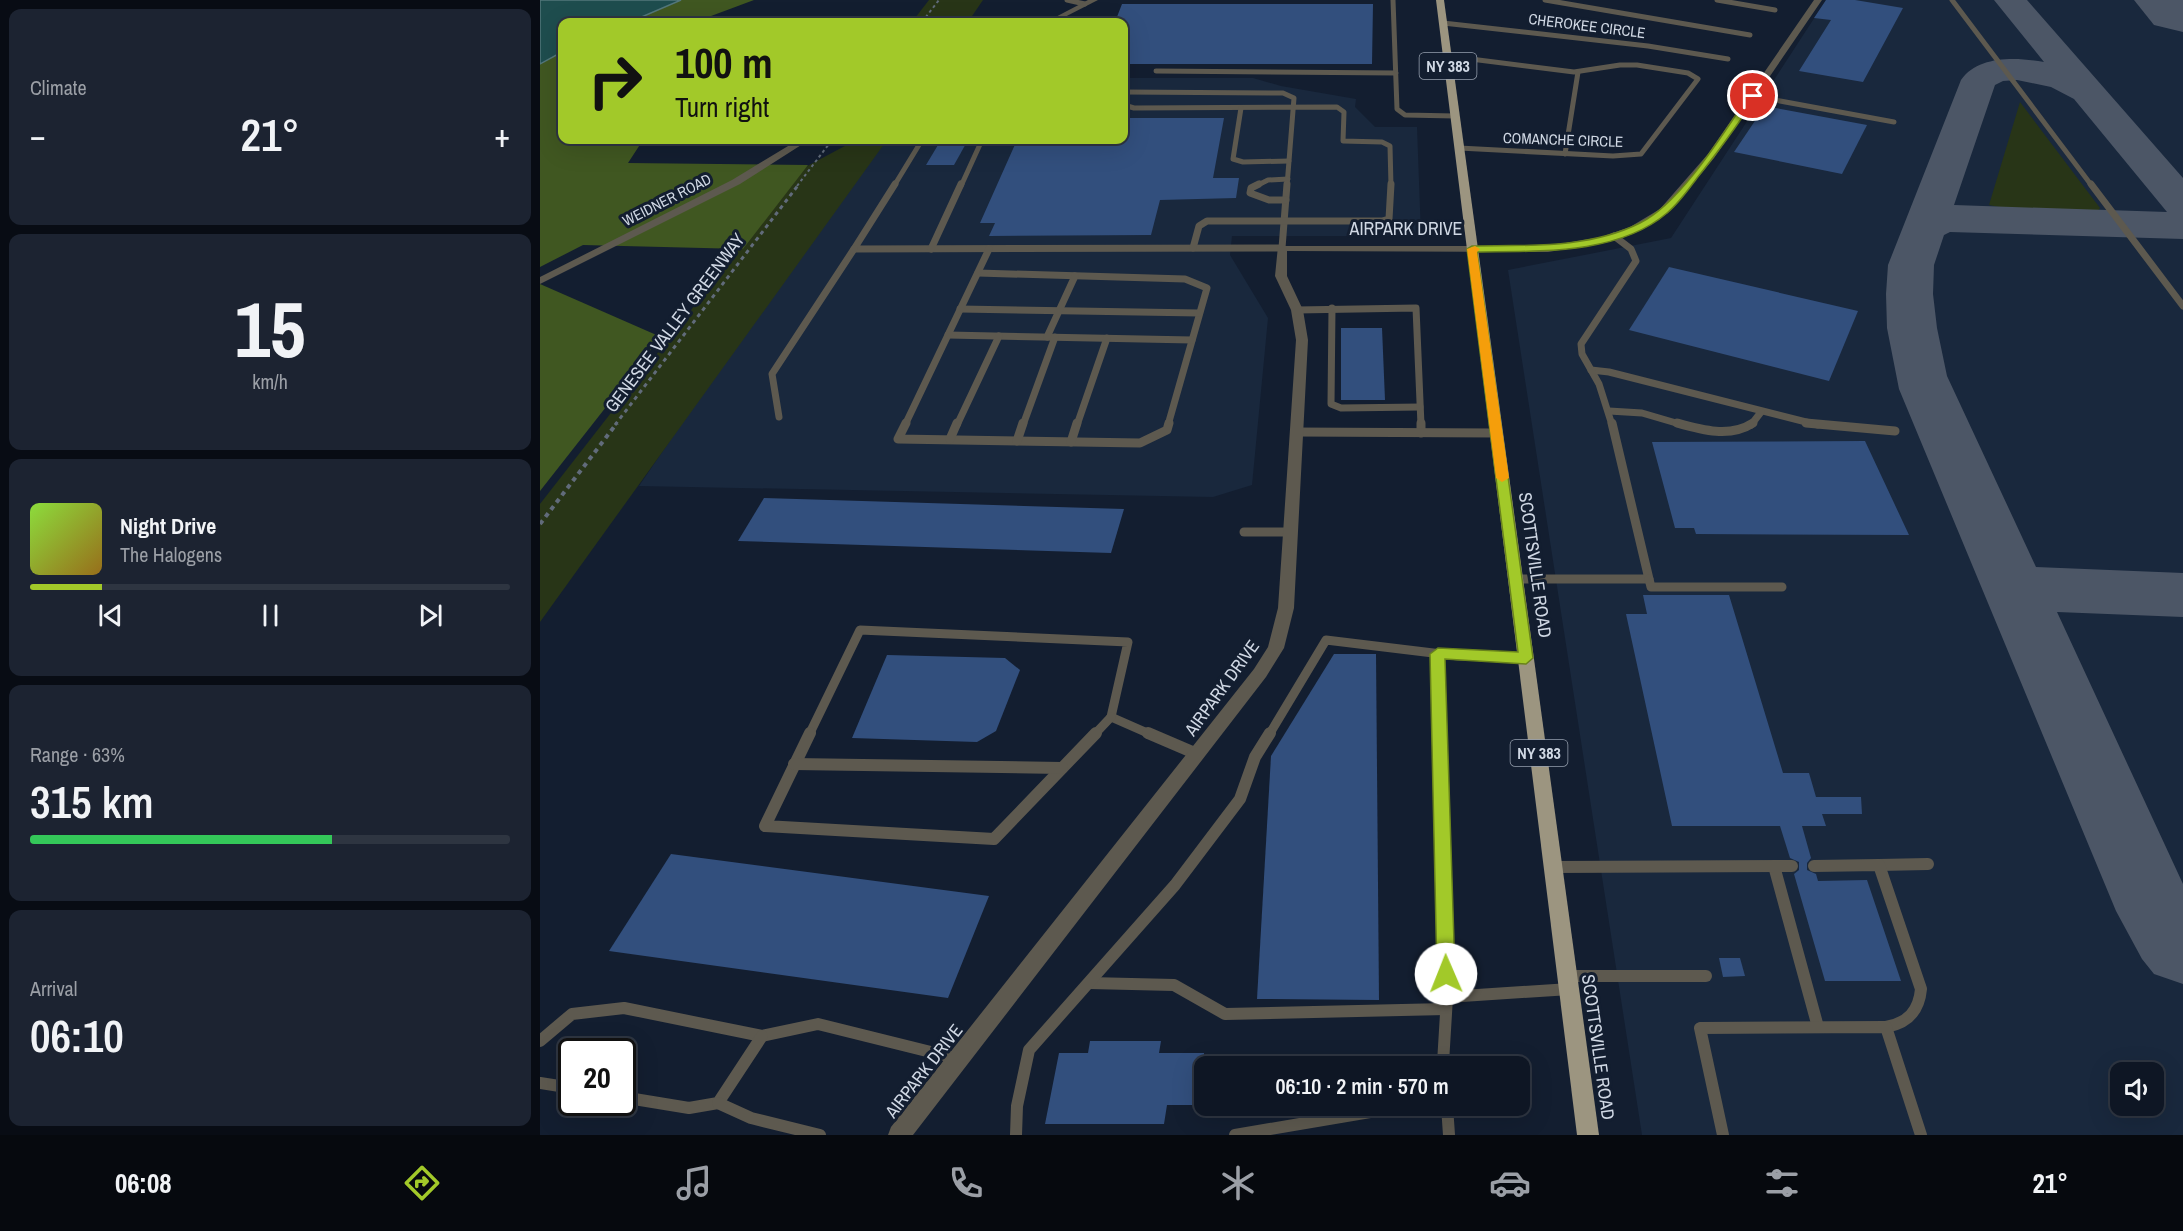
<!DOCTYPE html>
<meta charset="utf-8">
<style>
body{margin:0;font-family:"Archivo Narrow",sans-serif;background:#1c2331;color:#f1f3f6;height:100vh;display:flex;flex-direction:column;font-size:22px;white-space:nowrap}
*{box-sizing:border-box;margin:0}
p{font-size:20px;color:#9b9fa6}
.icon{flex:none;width:33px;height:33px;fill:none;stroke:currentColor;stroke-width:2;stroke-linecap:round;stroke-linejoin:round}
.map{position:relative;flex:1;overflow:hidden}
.details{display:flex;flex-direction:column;gap:9px;padding:9px;background:#080c14;width:540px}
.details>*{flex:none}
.banner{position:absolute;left:18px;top:18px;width:570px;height:126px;border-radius:12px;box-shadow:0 6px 24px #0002,0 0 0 2px #2e3541;background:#a2c929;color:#111;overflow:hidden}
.fabs{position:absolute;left:1570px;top:1062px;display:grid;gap:12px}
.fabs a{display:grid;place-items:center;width:54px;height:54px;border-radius:12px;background:#0e1624;box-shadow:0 6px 24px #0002,0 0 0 2px #2e3541;font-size:30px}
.speed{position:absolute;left:18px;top:1038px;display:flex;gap:12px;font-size:30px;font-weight:700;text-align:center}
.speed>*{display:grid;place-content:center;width:78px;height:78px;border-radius:50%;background:#0e1624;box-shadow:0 6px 24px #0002,0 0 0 2px #2e3541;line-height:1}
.speed .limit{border:3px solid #111;border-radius:9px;background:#fff;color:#111}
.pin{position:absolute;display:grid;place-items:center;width:51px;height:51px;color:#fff;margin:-26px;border:3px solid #fff;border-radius:50%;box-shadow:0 2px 6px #0007}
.me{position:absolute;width:66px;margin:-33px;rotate:359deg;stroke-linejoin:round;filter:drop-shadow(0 0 4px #0008)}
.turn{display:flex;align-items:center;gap:21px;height:126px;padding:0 18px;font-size:27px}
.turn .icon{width:78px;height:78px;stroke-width:2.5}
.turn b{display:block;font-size:42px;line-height:51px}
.big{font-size:45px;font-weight:600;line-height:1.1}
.details .card{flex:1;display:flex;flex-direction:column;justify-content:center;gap:9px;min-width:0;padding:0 21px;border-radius:12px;background:#1c2331}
.details .dial{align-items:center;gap:0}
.dial b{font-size:78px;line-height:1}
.song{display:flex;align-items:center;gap:18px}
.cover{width:72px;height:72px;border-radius:9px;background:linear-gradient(135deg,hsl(90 70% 55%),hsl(40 70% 35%))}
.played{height:6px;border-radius:3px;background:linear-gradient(90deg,#a2c929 15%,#2e3541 15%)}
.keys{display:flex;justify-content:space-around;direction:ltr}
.heat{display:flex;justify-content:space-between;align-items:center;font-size:33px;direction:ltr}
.charge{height:9px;border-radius:4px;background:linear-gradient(90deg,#34c759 63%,#2e3541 0)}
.trip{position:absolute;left:654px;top:1056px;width:336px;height:60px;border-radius:12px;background:#0e1624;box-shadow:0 6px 24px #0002,0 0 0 2px #2e3541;font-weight:600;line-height:60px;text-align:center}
.tabs{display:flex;height:96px;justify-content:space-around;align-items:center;background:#06090e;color:#9b9fa6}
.tabs .icon{width:42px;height:42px}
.tabs .selected{color:#a2c929}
.tabs b{font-size:27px;color:#f1f3f6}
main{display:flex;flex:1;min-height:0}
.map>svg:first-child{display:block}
</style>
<main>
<section class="details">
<div class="card"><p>Climate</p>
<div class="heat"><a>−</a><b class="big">21°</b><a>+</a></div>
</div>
<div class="card dial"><b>15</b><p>km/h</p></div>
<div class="card">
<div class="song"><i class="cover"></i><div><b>Night Drive</b><p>The Halogens</p></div></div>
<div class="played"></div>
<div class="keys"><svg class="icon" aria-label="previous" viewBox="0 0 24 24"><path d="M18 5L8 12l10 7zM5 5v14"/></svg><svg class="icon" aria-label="pause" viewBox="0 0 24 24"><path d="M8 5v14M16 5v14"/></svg><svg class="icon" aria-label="next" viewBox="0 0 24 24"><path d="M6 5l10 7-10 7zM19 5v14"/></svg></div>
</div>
<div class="card"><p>Range · 63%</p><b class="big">315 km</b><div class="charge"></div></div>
<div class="card"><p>Arrival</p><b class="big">06:10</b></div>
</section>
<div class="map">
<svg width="1643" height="1135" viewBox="0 0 1643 1135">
<rect width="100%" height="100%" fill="#131e30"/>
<g fill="#19283d" fill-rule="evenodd">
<path d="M1286,0h357v1135h-541l-134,-865 163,-32zM1581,1072h33v34h-33z"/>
<path d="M584,78h129l28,8 75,13 -1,8 20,20h42l4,109h-189l-2,19 38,63 -16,167 -39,12 -574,-11 236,-346h249z"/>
</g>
<g fill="#283517">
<path d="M389,0h54l-15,22h-56z"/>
<path d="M1480,102l80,106 -2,3 -84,-1 -25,-5z"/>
<path d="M316,140h31l-347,482v-118l260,-334z"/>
</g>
<g fill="#405721">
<path d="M141,0h73l-59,22h-65z"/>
<path d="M22,52v88h81l-15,23 180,2 -65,84 -160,-4 -43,22v-203z"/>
<path d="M0,284l121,53 -121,154z"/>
</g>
<path fill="#1e4d4e" stroke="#53777b" stroke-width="1.5" d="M0,0h141l-51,22h-68v30l-22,12z"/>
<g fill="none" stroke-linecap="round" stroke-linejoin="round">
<path fill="#4c5666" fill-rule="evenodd" d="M1454,0h33l156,178v61l-233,-7 -6,3 -10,30 -1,29 4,34 10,48 89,191 147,6v44l-126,-5 126,272v100l-29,-10 -12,-15 -26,-48 -217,-522 -12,-61 -1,-34 2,-29 73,-185c17,-25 56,-23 83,-18zM1477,80l34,7 23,12 93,113 -213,-7 41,-120 8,-4z"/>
<path fill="#4c5666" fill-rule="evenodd" d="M1594,0h49v32l-29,-7z"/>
</g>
<g fill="#324f7d">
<path d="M1286,0h29l48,8 -40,74 -64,-11 32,-51 -17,-2z"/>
<path d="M582,4h251l-1,60h-248v-42h-9z"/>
<path d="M1225,106l102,19 -25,49 -108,-22z"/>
<path d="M584,118h100l-11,60h26l-3,20 -76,2 -9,35 -162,1 6,-13h-15l37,-83h107z"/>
<path d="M401,140h27l-14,25h-28z"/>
<path d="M1129,267l189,44 -29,70 -200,-51z"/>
<path d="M801,328h41l3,72h-44z"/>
<path d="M1325,441l44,94 -213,-1 -2,-6h-19l-23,-86z"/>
<path d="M224,498l360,11 -13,44 -373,-12z"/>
<path d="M1103,595h86l54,178h26l7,24h45l1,17h-40l4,12h-24l9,32 -4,5v7l9,4 2,7 49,-1 34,101h-76l-31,-107 5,-4v-8l-9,-4 -10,-32h-108l-46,-212h21z"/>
<path d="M794,654h42l3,346 -122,-1 14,-243z"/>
<path d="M347,655l118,3 15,12 -24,61 -19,11 -125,-4z"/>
<path d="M131,854l318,42 -41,102 -339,-47z"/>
<path d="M1179,958h21l5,18 -22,1z"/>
<path d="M550,1041h71l-2,12h45v52h-37l-3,19h-119l14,-71h29z"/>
</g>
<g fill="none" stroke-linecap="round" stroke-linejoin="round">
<g stroke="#616b7a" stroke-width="2" stroke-dasharray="3 3" stroke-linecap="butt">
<path d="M382,22l17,-22"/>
<path d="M257,186l35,-46"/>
</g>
<path stroke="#616b7a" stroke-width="3" stroke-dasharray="4 4" stroke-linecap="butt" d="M75,425l184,-241"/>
<path stroke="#616b7a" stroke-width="4" stroke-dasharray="4.5 4.5" stroke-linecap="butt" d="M0,524l77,-101"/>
<g stroke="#5d594f" stroke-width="5">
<path d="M527,0l18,4"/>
<path d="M853,0l4,109 8,6 50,1"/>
<path d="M1005,0l205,35"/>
<path d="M1177,0l58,10"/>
<path d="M1412,0l140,186"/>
<path d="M903,23l205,23 80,13"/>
<path d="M907,56l127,16 46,-7h17l51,8 10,6 -57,75 -28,2 -154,-8"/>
<path d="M616,71l240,2"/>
<path d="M584,92l159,1 11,5 -7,88"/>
<path d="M1213,96l141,26"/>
<path d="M584,105l10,3 203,-1 7,5 -1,29 39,1 8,4 1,40"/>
<path d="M701,108l-8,51 10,3 46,-1"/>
<path d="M1025,154l13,-82"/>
<path d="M354,186l28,-46"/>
<path d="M421,186l21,-46"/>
<path d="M716,186l12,-6 20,-1"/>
</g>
<g stroke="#5d594f" stroke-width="7">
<path d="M355,184l-41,65 428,-1 5,-64"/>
<path d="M719,184l-8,4 -1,5 19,7h17"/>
<path d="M1551,184l92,122"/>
<path d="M653,248l6,-22 8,-5h175l7,-2 2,-35"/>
<path d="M391,249l30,-65"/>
<path d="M438,273l207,6 22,9 -39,137"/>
<path d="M792,308l-1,96 10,4 79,-1"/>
<path d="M420,309l239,4"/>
<path d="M757,310l119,-2 5,117"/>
<path d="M408,335l244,5"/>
<path d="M507,337l28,-61"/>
<path d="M1051,370l18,2 209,53"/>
<path d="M1069,411l33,2 41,12"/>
<path d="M239,417l-7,-43 82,-125"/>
<path d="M365,425l84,-176"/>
<path d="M417,425l42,-89"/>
<path d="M483,425l32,-88"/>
<path d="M537,425l30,-87"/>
<path d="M1072,425l-13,-41 -17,-30 -1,-10 55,-83 -5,-12 -17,-13"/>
<path d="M1211,425l10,-13"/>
</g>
<g stroke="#5d594f" stroke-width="9">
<path d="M366,423l-8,16 242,4 27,-13 2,-7"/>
<path d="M881,423v10"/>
<path d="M1137,423c25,7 53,15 76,0"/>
<path d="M1266,423l89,8"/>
<path d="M755,432l201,1"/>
<path d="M410,439l7,-16"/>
<path d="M477,441l6,-18"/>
<path d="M531,442l6,-19"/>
<path d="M704,532h46"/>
<path d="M976,579h133l-37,-156"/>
<path d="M1109,579l2,8h131"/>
<path d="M898,654l2,81"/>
<path d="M571,717l41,18"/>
<path d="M269,735l51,-105 268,12 -17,75"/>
<path d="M554,735l17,-18"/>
<path d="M729,735l57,-95 132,16 68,2"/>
</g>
<g stroke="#5d594f" stroke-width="12">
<path d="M270,733l-45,93 229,13 102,-106"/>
<path d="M608,733l49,21"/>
<path d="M900,733l7,264"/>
<path d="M254,764l268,4"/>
<path d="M1339,865l49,-1"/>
<path d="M1234,866l44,161"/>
<path d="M1274,866l65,-1 42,124c-2,22 -13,34 -35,38"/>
<path d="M1013,867l239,-1"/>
<path d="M1027,976h139"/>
<path d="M549,983l85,2 51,29 221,-5"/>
<path d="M0,1041l32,-27 52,-6 138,28 56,-12 141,35"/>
<path d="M898,1066l5,-3 4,-66 123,-8"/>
<path d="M0,1083l32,5"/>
<path d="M82,1097l67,11 29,-5 44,-67"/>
<path d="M178,1103l33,15 69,17"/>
<path d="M907,1106l2,29"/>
<path d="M476,1135l1,-29 12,-56 146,-165 65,-86 15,-42 15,-24"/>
<path d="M695,1135l135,-23 10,-6"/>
<path d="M1183,1135l-23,-107 186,-1 35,108"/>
</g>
<g fill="#5d594f" fill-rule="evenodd">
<path d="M548,0h10l-43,22h-9z"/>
<path d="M1274,0h8l-108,158 -46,55 -30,18 -35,12 -55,9 -261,-1v25l16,34 5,30 -14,268 -10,40 -18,29 -353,458h-25l3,-8 363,-458 14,-22 10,-39 18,-268 -5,-30 -16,-34 3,-30h270l53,-9 29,-10 30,-18 48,-55z"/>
<path d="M258,140h11l-69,44 -200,100v-7l192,-97z"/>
</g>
<path fill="#9c9580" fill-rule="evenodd" d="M896,0h8l155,1135h-22z"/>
</g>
<path fill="#a2c929" stroke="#69831b" stroke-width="1.5" d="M1210,94l7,2c-19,28 -38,55 -60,82 -9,12 -18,25 -30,35 -49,42 -129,38 -190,39l56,406 -7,6 -81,-5 10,315 -3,6 -6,3 -6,-3 -3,-6 -7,-320 8,-6 80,4 -51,-403 5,-3c56,-1 116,3 168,-23 41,-20 84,-91 110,-129z"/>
<path fill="#f59e0b" d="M935,246l5,3 -3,3 32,226 -7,4 -6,-4 -29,-229z"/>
<g text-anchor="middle" stroke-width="6" stroke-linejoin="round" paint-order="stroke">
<g font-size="15" fill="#d0d8e4" stroke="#131e30">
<text transform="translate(1047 26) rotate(7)" y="5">CHEROKEE CIRCLE</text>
<text transform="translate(1023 140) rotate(2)" y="5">COMANCHE CIRCLE</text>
<text transform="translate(127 200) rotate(-27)" y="5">WEIDNER ROAD</text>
</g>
<g fill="#131e30" stroke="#97a0ae" stroke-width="1.5">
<rect x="879.5" y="53" width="57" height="26" rx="4.5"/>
<rect x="970.5" y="740" width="57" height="26" rx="4.5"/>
</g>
<g font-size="16" font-weight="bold" fill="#d0d8e4">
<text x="908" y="72">NY 383</text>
<text x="999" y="759">NY 383</text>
</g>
<g font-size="18" fill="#d0d8e4" stroke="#131e30">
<text x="866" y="235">AIRPARK DRIVE</text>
<text transform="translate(135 323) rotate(-53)" y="6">GENESEE VALLEY GREENWAY</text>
<text transform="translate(995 565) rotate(82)" y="6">SCOTTSVILLE ROAD</text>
<text transform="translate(682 688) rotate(-54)" y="6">AIRPARK DRIVE</text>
<text transform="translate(1058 1047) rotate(82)" y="6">SCOTTSVILLE ROAD</text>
<text transform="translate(384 1071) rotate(-52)" y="6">AIRPARK DRIVE</text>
</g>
</g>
</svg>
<div class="fabs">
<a><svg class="icon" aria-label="sound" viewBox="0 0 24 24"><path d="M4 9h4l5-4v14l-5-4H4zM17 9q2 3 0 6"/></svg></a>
</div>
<div class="speed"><div class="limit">20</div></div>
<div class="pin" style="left:1213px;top:96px;background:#d93025"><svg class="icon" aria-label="arrive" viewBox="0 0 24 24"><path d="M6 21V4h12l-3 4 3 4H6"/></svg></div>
<svg class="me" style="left:906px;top:974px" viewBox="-20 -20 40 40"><circle r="19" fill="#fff"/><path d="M0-13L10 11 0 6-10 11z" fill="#a2c929"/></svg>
<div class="trip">06:10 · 2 min · 570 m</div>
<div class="banner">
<div class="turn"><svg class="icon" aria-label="right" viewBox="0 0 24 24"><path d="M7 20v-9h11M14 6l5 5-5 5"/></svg><div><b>100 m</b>Turn right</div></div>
</div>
</div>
</main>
<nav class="tabs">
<b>06:08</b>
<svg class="icon selected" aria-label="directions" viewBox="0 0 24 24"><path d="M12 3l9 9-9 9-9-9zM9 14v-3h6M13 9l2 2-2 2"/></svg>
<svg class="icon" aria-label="music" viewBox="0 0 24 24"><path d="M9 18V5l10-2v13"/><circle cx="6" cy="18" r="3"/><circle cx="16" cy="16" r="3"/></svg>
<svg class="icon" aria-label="phone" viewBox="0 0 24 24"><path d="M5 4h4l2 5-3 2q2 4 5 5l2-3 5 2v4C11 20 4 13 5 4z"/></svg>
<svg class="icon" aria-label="climate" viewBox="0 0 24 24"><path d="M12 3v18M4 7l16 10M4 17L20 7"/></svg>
<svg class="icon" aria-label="car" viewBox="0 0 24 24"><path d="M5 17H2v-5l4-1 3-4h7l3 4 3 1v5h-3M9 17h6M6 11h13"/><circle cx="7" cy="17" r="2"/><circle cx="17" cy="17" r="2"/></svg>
<svg class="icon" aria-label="filters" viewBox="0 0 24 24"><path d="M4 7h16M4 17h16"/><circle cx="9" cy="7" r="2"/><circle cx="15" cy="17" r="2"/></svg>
<b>21°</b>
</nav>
